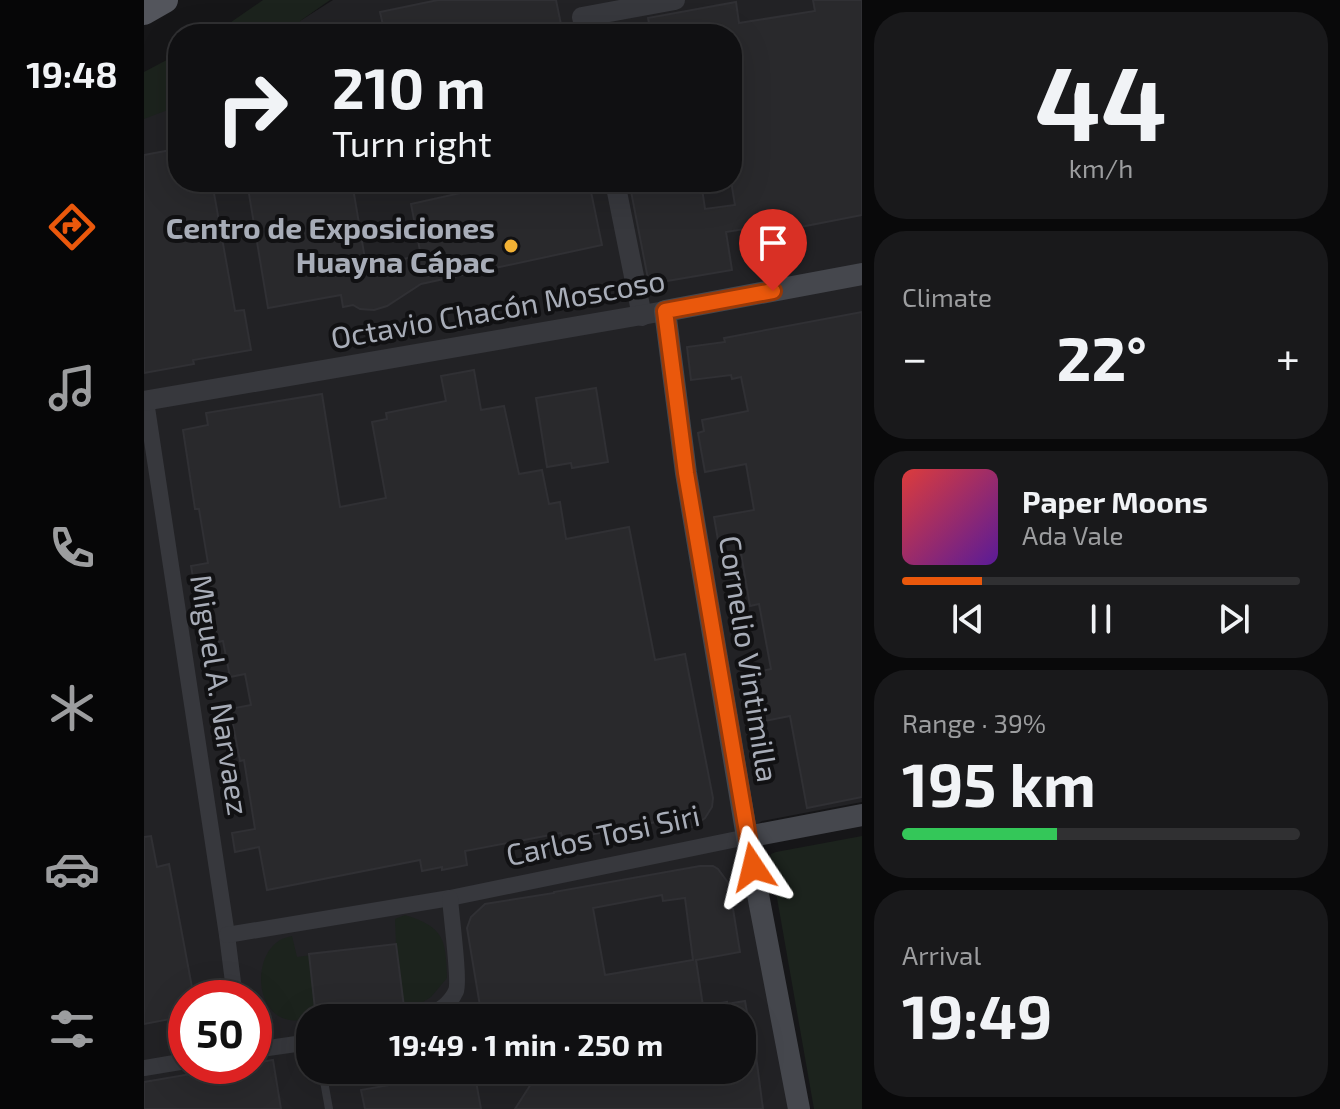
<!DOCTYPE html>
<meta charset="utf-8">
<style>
body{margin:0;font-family:"Exo 2",sans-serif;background:#19191b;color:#f1f3f6;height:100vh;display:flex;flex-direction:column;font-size:30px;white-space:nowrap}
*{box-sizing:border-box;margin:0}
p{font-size:26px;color:#9c9d9f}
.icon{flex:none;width:44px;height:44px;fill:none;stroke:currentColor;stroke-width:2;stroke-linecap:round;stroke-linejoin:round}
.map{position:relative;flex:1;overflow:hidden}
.side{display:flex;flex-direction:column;gap:12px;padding:12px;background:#09090a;width:478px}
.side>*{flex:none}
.hud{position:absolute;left:24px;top:24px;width:574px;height:168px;border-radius:32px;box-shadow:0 8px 32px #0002,0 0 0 2px #303032;background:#101012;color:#f1f3f6;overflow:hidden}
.speed{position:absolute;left:24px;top:980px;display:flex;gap:16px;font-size:40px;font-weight:700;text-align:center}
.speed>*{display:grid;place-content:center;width:104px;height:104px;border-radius:50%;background:#101012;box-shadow:0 8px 32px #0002,0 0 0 2px #303032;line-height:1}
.speed .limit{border:12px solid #d22;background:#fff;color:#111}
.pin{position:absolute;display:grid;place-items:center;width:68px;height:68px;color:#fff;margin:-82px -34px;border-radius:50% 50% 50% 0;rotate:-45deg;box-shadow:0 0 8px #0007}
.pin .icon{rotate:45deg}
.me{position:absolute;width:88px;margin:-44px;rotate:350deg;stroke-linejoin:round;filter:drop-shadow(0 0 6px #0008)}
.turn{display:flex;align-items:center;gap:28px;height:168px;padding:0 32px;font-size:36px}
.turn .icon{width:104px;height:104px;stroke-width:2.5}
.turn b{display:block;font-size:56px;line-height:68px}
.big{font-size:60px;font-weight:700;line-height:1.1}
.side .card{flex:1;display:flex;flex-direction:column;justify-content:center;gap:12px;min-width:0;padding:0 28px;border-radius:32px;background:#19191b}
.side .dial{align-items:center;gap:0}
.dial b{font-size:104px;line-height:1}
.song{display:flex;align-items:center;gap:24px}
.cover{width:96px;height:96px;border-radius:12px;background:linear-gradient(135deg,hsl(0 70% 55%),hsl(270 70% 35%))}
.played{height:8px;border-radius:4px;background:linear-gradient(90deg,#ea580c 20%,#303032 20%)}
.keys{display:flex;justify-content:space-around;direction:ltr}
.heat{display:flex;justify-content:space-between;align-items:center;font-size:44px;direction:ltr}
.charge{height:12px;border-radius:6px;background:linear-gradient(90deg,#34c759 39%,#303032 0)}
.trip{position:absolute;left:152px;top:1004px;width:460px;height:80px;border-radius:32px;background:#101012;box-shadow:0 8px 32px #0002,0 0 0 2px #303032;font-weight:700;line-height:80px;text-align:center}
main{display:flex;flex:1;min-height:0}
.menu{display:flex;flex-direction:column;width:144px;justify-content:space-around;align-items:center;background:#060607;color:#9c9d9f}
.menu .icon{width:56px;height:56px}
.menu .current{color:#ea580c}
.menu b{font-size:36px;color:#f1f3f6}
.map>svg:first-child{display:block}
</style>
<main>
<nav class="menu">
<b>19:48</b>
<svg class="icon current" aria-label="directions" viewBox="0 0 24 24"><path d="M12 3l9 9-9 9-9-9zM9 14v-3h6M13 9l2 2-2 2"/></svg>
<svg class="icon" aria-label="music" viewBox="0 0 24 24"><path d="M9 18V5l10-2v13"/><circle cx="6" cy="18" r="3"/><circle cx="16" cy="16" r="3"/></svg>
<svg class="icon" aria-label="phone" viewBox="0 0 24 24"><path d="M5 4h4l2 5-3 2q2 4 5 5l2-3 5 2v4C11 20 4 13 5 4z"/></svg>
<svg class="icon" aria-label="climate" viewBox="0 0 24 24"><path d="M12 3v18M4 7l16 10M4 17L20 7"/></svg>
<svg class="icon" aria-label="car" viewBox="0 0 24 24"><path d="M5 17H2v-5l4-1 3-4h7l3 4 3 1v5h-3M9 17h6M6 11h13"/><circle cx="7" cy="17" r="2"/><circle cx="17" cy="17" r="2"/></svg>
<svg class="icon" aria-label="filters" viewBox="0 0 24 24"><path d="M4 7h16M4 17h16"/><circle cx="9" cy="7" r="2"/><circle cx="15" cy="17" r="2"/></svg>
</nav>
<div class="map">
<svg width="718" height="1109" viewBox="0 0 718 1109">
<rect width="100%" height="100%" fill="#161618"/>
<path fill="#222225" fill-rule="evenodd" d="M189,0h529v802l-100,19 -5,3 -2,5 52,280h-663v-998l34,-12v83h554v-148h-430l-2,-13zM42,998h68v68h-68zM166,1018h432v52h-432z"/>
<g fill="#1c231d">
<path d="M119,0h67l-30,21 3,13h-89z"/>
<path d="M34,54v52l-34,13v-47z"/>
<path d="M718,836v273h-48l-44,-251 1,-4 5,-2z"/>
<path d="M261,915c39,12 41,24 42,63l-16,19 -16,10 -105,11c-53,17 -63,-58 -30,-78 3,-2 8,-3 12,-4l5,21 99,-13 -1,-25z"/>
</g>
<g fill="#29292c" stroke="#303034" stroke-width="2" fill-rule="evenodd">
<path d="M294,0h118l7,34h-178l-5,-22z"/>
<path d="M669,0h49v215l-87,17 -1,-8 -48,8 6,38 -83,14 -19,-98 21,-4h50l4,27 30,-4 -3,-18v-153h-81l-3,-16 88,-16 3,21 76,-12z"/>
<path d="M27,150l3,20h4v12h34l23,129 9,-1 7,40 -58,10 1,4 -50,9v-218z"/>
<path d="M103,182h105l14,83 55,-9 -10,-52 99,-22h79l13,63 -181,39 -34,22 -13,4 -14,-1 -7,-4 -10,2 -2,-12 -73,13z"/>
<path d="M718,312v485l-55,11 -17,-92 -36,7 -10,-48 27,-6 -12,-65 -9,2 -12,-70 -20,4 -4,-23 40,-7 -8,-46 -41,8 -7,-39 6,-2 -2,-11 46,-9 -7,-34 -9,2 -1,-4 -40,5 -4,-33 38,-5 -1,-4z"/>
<path d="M330,370l7,40 23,-4 15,68 23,-4 7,34 11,-2 6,37 63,-12 26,133 30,-6 28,144 -1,9 -7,11 -13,9 -19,2 -1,-10 -109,21 -2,-7 -96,18 2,14 -25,5v-3l-20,4 -2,-11 -153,30 -8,-43 -24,5 -3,-19 23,-4 -11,-69 -4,1 -10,-52 21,-4 -6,-31 -15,3 -7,-36 -5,1 -3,-16 -13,3 -11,-63 17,-3 -9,-54h-4l-12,-79 25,-5 -2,-12 116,-19 18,113 46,-9 -14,-76 15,-3 -1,-6 60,-12 -5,-25z"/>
<path d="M452,388l12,74 -36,6 -1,-5 -24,4 -11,-69z"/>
<path d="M7,836l6,31 12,-3 25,134h-8v18l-42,8v-187z"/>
<path d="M556,866h13l5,3 11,15 11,68 -44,8 7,46 24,-4v2l18,-3 3,17h-266l-15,-90 4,-11 14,-13 69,-11v-1zM518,895l1,6 22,-3 8,62 -88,15 -12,-67z"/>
<path d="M252,944l8,63 -88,11 -7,-64z"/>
<path d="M607,1018l12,91h-248l25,-39h202v-51z"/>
<path d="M129,1060l8,49h-137v-27l94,-16h16v-3z"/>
<path d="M330,1070l7,39h-116l-4,-19z"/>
</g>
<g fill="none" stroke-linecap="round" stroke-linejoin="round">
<g stroke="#37383d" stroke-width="8">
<path d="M178,1070l7,39"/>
<path d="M179,1077l40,-7"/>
</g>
<g stroke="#37383d" stroke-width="16">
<path d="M2,401l81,534 8,63"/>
<path d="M83,935l223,-37 297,-61"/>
<path d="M279,1018c13,-5 27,-13 33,-27 4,-10 -5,-77 -6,-93"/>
<path d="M110,1050l56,-8"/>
<path d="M0,1068l42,-7"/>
</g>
<g stroke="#37383d" stroke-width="20">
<path d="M442,34l-4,-17 93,-17"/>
<path d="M471,182l27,134"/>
<path d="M0,401l521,-90"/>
</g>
<g stroke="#45474d" stroke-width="22">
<path d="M603,837l115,-22"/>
<path d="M655,1109l-52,-272 -61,-364 -21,-162 197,-37"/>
</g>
<path stroke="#53555c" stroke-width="26" d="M0,12l21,-12"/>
</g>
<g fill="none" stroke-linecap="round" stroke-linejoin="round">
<defs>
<path id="route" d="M609,867l-67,-394 -21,-162 108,-20"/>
</defs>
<use href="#route" stroke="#983908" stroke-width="20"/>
<use href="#route" stroke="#ea580c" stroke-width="14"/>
</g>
<circle fill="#f2b134" stroke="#111113" stroke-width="3" cx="367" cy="246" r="8"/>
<g text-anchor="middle" stroke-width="8" stroke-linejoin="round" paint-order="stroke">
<g font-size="30" font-weight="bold" fill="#a8adb8" stroke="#111113" text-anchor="end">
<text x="351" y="239">Centro de Exposiciones<tspan x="351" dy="34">Huayna Cápac</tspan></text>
</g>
<g font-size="30" fill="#a8adb8" stroke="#111113">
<text transform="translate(354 310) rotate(-10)" y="10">Octavio Chacón Moscoso</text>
<text transform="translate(604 659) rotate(81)" y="10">Cornelio Vintimilla</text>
<text transform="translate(75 695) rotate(81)" y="10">Miguel A. Narvaez</text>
<text transform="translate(459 836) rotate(-12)" y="10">Carlos Tosi Siri</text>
</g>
</g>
</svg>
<div class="speed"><div class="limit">50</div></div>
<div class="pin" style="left:629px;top:291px;background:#d93025"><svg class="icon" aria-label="arrive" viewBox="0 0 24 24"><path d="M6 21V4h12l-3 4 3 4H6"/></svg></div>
<svg class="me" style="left:609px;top:867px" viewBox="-20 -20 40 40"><path d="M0-17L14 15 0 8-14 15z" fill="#ea580c" stroke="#fff" stroke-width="4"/></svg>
<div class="trip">19:49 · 1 min · 250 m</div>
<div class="hud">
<div class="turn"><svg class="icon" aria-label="right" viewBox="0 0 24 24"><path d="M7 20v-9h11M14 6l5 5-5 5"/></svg><div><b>210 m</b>Turn right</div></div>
</div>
</div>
<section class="side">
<div class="card dial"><b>44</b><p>km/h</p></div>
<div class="card"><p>Climate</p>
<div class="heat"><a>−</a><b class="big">22°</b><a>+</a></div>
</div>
<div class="card">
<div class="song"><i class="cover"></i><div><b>Paper Moons</b><p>Ada Vale</p></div></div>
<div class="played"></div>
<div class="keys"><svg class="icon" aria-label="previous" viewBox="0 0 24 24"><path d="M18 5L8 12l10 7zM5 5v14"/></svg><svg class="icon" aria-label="pause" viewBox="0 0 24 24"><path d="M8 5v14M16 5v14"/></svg><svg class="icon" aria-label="next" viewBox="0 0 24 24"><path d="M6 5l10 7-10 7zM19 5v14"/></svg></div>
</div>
<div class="card"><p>Range · 39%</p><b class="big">195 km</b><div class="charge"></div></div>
<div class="card"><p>Arrival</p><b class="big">19:49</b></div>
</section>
</main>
